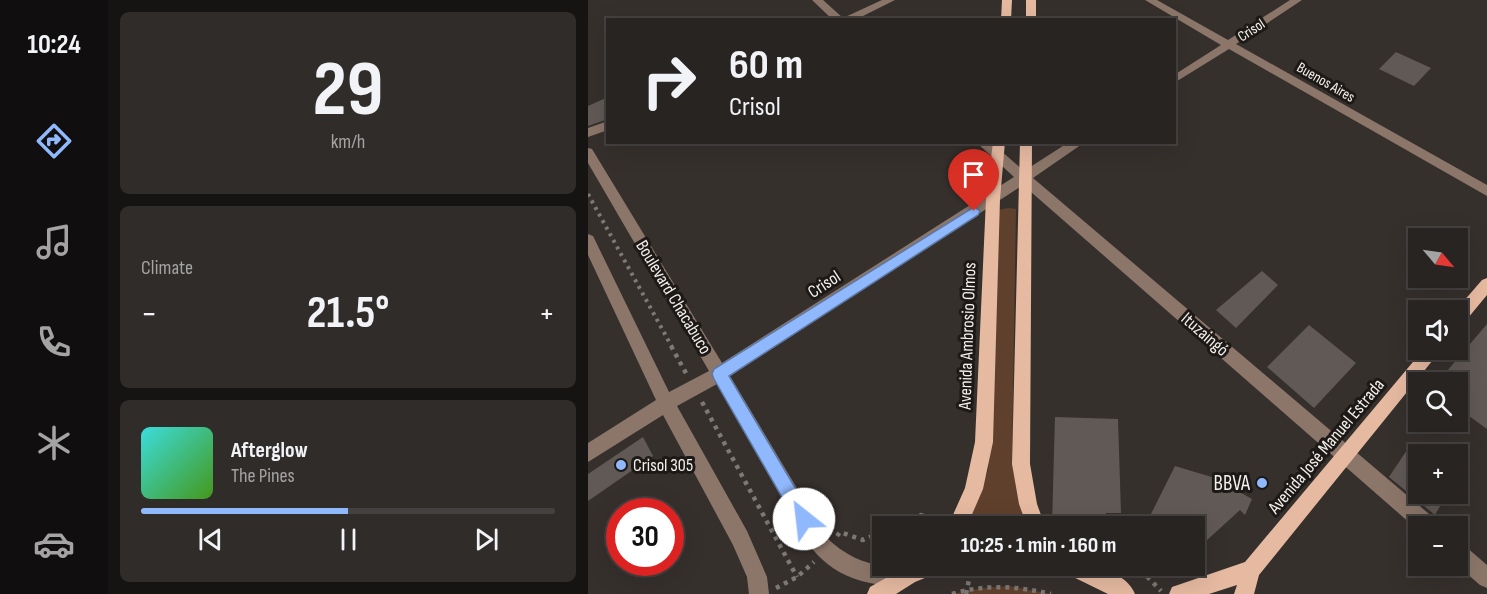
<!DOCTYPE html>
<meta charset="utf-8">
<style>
body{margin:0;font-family:"Sofia Sans Condensed",sans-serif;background:#302c2a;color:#f1f3f6;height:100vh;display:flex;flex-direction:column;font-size:22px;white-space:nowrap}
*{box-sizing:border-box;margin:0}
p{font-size:20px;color:#a5a4a5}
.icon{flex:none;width:33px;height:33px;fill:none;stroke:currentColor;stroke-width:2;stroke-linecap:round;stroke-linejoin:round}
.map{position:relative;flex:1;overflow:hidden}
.drawer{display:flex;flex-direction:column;gap:12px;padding:12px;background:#161413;width:480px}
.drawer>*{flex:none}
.top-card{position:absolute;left:18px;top:18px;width:570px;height:126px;border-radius:0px;box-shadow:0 6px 24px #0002,0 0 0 2px #444140;background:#282422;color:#f1f3f6;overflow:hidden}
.needle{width:39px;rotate:119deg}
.buttons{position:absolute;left:820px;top:228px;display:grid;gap:12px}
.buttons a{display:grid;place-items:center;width:60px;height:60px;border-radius:0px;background:#282422;box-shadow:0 6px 24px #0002,0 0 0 2px #444140;font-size:30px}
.speed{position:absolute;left:18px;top:498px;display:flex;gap:12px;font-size:30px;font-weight:700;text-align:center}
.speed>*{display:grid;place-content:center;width:78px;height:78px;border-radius:50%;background:#282422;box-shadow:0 6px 24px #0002,0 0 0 2px #444140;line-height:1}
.speed .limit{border:9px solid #d22;background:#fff;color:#111}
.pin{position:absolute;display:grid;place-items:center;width:51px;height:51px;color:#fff;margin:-62px -26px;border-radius:50% 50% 50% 0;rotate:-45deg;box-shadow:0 0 6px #0007}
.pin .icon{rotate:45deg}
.me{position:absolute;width:66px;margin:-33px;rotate:331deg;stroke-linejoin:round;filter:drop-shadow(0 0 4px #0008)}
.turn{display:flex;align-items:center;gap:21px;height:126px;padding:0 24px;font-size:27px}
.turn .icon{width:78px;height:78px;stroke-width:2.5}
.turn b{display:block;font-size:42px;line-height:51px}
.big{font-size:45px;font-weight:700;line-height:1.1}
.drawer .tile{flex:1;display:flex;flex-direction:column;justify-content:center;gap:9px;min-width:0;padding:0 21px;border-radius:9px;background:#302c2a}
.drawer .dial{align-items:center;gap:0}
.dial b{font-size:78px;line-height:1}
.song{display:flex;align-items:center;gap:18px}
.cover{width:72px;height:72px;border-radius:9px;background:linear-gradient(135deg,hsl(180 70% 55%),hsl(100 70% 35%))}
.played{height:6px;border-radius:3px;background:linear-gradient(90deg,#90b8fd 50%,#444140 50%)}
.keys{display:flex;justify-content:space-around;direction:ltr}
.heat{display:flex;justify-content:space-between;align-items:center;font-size:33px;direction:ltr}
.trip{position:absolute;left:284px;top:516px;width:333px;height:60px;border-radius:0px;background:#282422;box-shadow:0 6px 24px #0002,0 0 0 2px #444140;font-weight:700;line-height:60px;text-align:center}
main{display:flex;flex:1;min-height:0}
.tab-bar{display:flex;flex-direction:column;width:108px;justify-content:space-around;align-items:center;background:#100e0e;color:#a5a4a5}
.tab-bar .icon{width:42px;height:42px}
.tab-bar .active{color:#90b8fd}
.tab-bar b{font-size:27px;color:#f1f3f6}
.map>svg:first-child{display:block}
</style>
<main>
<nav class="tab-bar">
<b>10:24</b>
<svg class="icon active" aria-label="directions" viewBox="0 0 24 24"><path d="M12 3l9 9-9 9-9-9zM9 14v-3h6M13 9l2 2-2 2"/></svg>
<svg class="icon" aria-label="music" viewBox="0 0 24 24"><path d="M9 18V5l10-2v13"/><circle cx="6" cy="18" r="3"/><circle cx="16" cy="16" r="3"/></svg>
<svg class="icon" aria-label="phone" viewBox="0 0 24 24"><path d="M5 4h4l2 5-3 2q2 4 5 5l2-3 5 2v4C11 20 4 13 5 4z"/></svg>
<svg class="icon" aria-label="climate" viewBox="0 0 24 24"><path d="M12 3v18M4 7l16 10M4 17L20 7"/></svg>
<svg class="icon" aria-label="car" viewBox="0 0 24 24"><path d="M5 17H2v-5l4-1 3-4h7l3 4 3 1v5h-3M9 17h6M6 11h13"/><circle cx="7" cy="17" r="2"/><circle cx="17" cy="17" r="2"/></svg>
</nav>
<section class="drawer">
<div class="tile dial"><b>29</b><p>km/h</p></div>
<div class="tile"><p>Climate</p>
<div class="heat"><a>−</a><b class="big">21.5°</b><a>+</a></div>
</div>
<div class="tile">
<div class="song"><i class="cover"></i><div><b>Afterglow</b><p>The Pines</p></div></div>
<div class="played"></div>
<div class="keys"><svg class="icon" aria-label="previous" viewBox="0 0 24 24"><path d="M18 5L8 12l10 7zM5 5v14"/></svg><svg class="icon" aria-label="pause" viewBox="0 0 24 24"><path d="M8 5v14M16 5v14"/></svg><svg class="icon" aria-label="next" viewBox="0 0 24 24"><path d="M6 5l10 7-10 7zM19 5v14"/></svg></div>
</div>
</section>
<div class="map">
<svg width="899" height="594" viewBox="0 0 899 594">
<rect width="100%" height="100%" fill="#36302d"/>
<g fill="#5f402d">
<path d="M420,208l8,1 -4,248 13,69h-57l20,-56 11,-260z"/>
<path d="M421,586l42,8h-99l30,-6z"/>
</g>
<g fill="#605955">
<path d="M808,52l35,16 -17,18 -35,-17z"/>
<path d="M20,97v22l-20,7v-20z"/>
<path d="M674,271l16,14 -42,43 -20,-18z"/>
<path d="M899,324v105l-29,-21v-26h-8l4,-5 -7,-6z"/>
<path d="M721,325l47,38 -42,45 -47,-41z"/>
<path d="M467,417l63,2 3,94h-15v13l-54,-1z"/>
<path d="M55,437l10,19 -65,45v-27z"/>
<path d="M821,447l10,7v40h28l-12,21 -46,-38z"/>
<path d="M587,466l40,12 37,21 -7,16 -5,-5 -46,42v-26h-49z"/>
</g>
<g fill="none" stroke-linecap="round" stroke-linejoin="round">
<path stroke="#7e7976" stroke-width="4" stroke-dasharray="3 4.5" stroke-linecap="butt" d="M0,194l84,153"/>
<g stroke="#7e7976" stroke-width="4.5" stroke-dasharray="4 5" stroke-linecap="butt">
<path d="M83,346l16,29"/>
<path d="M114,402l95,175"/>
<path d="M307,526l26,-11 20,9"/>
<path d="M249,536l3,-4 23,8 19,-8"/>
<path d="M545,566l7,3 21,22"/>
<path d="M188,588l21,-11 17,-15"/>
<path d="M364,594c33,-10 65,-8 99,0"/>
<path d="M378,594l6,-28"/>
</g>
<g fill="#8c766a" fill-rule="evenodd">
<path d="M224,0h11l20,18 39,-18h13l-40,20h-22z"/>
<path d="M557,0h12l71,40 62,-40h12l-66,44 251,141v11l-258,-147 -55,34v-8l47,-30z"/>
<path d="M20,121v9l-20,7v-9z"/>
<path d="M388,142h15l33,29 45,-29h16l-52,36 402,341 2,7h-18v5l-396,-346 -293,191 96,161c17,17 37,27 60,29 10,0 20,-2 29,2l3,7 -3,7c-14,6 -31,4 -45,1 -64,-13 -76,-67 -104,-115 -16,-29 -33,-56 -49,-84l-40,22 70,125 20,46 2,17h-20l-2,-17 -14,-32 -70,-130 -75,47v-19l68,-43 -68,-145v-21l5,2 76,156 40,-21 -121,-208v-15l4,1 130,214 292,-186z"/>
<path d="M870,543l7,3 22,19v23l-7,-3 -22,-19z"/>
</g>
<g fill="#e6baa1" fill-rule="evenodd">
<path d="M414,0h10l-1,20h-10z"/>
<rect x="438" y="0" width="10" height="20"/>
<path d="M405,142h12l-5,57 -7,243 -10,47 -16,37h-19l17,-38 10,-46 11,-243z"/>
<path d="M432,142h12l-2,322 7,40 8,22h-18l-8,-22 -7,-40z"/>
<path d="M899,278v17l-24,29 -5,2v-16h-2l26,-30z"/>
<path d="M835,350h18l-182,225 -5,19h-20l3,-9 -28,9h-40l3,-7 73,-25z"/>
<path d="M319,566h33l-3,7 -22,9 -19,12h-29l3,-7z"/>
<path d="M474,566c23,-3 63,3 73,28h-27l-43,-21z"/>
</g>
</g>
<path fill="#90b8fd" stroke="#5e78a4" stroke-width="1.5" d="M386,207l6,4 -2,4 -249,161 81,137 3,6 -3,6 -6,3 -6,-3 -84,-146 -2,-5 2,-5z"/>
<g fill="#90b8fd" stroke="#1c1917" stroke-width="2">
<circle cx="33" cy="465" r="6"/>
<circle cx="674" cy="483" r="6"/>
</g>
<g text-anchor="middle" stroke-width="6" stroke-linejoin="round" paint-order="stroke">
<g font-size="15" fill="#f4f0ee" stroke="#1c1917">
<text transform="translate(663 30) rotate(-33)" y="5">Crisol</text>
<text transform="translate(738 82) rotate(30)" y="5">Buenos Aires</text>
</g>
<g font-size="18" fill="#f4f0ee" stroke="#1c1917">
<text transform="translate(236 284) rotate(-33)" y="6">Crisol</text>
<text transform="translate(86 297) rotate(59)" y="6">Boulevard Chacabuco</text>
<text transform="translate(617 334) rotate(41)" y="6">Ituzaingó</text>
<text transform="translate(379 336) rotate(-88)" y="6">Avenida Ambrosio Olmos</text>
<text transform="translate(738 446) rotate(-50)" y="6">Avenida José Manuel Estrada</text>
</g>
<g font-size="18" fill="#f4f0ee" stroke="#1c1917" text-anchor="start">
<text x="45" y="471">Crisol 305</text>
</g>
<g font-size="21" fill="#f4f0ee" stroke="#1c1917" text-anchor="end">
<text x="662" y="490">BBVA</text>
</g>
</g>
</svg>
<div class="buttons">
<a><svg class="needle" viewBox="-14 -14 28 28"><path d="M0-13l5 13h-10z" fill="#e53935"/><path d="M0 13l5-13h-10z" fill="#a5a4a5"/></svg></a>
<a><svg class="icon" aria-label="sound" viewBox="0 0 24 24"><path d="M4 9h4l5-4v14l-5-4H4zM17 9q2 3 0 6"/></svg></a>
<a><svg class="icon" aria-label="search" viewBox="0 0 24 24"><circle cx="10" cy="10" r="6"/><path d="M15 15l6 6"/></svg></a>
<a>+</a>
<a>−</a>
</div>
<div class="speed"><div class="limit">30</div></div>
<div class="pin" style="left:386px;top:211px;background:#d93025"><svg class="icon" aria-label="arrive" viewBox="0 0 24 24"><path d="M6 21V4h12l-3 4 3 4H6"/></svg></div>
<svg class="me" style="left:216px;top:519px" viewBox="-20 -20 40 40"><circle r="19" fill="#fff"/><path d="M0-13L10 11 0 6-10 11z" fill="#90b8fd"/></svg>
<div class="trip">10:25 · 1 min · 160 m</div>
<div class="top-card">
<div class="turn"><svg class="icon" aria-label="right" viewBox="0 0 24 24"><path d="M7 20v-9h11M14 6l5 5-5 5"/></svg><div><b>60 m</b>Crisol</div></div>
</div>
</div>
</main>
